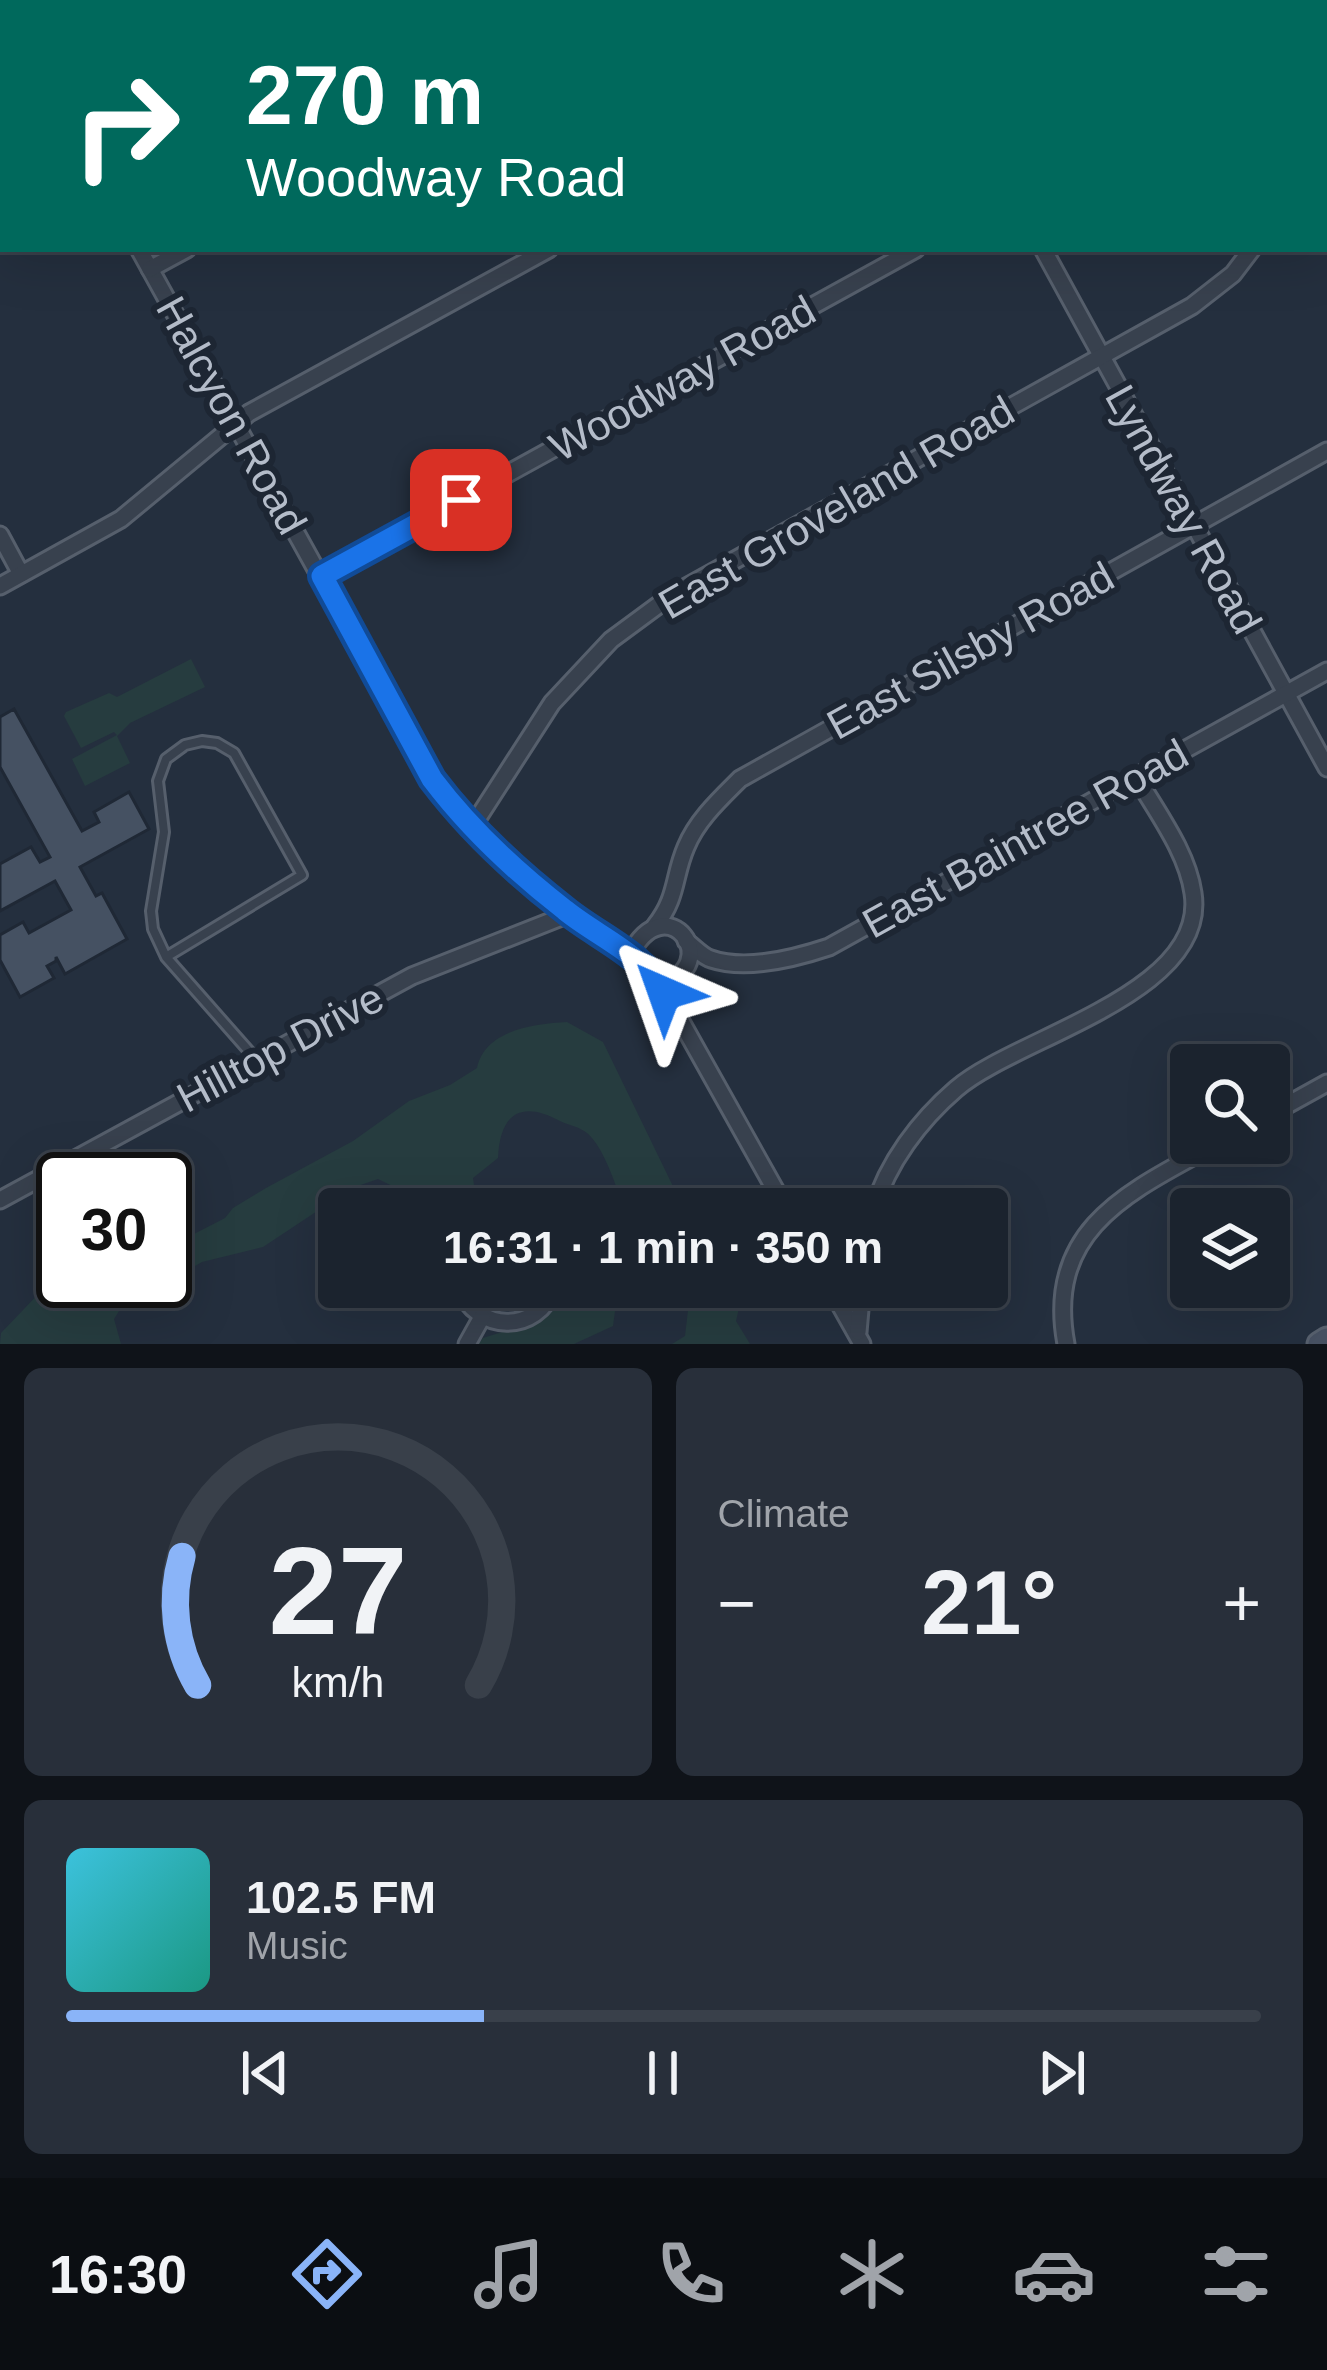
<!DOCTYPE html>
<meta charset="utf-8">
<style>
body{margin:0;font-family:Arial,sans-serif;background:#282f3a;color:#f1f3f6;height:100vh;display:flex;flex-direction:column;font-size:45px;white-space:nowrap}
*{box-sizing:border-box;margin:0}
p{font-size:39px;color:#a0a4aa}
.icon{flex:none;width:66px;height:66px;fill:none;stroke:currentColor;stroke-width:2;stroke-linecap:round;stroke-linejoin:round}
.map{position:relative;height:1344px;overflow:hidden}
.panel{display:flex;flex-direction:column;gap:24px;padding:24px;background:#0f1319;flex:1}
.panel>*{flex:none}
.guide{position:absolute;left:0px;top:0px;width:1329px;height:252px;box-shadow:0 12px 48px #0002,0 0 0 3px #39404a;background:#00695c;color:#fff;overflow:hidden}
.controls{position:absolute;left:1170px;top:1044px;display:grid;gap:24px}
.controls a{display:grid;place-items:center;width:120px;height:120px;border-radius:12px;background:#1b232e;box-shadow:0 12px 48px #0002,0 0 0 3px #39404a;font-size:60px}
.speed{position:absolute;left:36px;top:1152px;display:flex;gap:24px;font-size:60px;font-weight:700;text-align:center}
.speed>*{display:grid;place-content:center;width:156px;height:156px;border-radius:50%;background:#1b232e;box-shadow:0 12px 48px #0002,0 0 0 3px #39404a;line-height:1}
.speed .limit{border:6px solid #111;border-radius:18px;background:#fff;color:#111}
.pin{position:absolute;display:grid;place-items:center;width:102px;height:102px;color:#fff;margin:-51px;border-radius:24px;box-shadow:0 6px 18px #0006}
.me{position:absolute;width:132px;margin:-66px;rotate:317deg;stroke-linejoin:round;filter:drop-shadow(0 0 9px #0008)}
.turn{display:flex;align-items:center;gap:42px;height:252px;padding:0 48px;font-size:54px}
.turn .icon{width:156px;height:156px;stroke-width:2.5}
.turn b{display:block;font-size:84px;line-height:102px}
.big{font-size:90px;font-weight:800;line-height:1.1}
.panel .tile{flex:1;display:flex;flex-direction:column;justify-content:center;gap:18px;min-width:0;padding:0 42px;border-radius:18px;background:#282f3a}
.panel .dial{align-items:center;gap:0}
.dial svg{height:312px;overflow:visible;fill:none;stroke:#39404a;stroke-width:7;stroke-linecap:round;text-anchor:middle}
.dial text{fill:#f1f3f6;stroke:none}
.song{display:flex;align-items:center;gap:36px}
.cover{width:144px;height:144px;border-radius:18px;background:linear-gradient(135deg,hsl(190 70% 55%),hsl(170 70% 35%))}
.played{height:12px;border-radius:6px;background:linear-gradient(90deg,#8ab4f8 35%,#39404a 35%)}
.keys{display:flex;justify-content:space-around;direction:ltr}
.heat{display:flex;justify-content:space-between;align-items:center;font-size:66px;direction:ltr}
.panel .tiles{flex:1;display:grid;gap:24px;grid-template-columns:1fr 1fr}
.tile:last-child{grid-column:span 2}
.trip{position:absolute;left:318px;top:1188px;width:690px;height:120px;border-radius:12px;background:#1b232e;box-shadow:0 12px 48px #0002,0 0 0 3px #39404a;font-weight:800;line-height:120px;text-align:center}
.menu{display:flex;height:192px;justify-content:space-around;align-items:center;background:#0b0e12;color:#a0a4aa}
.menu .icon{width:84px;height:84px}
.menu .selected{color:#8ab4f8}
.menu b{font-size:54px;color:#f1f3f6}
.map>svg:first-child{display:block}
</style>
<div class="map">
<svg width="1327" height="1344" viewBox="0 0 1327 1344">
<rect width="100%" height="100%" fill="#242f3e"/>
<g fill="#263c3f">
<path d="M191,659l14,28 -75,36 -13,13 13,27 -45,23 -13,-27 45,-24 -3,-3 -33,16 -17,-32 2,-4 43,-19 8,4z"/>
<path d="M567,1022l36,20 81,167h-75l10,-15c-7,-19 -17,-48 -32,-61 -7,-6 -19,-8 -27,-12 -39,-21 -60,-8 -62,37l-25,20 3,21 -51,3 -47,-23 -26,9 -89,59 -61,15 -81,46 -7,11 7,25h-121l1,-11 45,-47 19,3 38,-8h62v-32l60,-31 8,-10 33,-20 87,-47 56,-40 41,-16 27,-17c8,-38 56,-44 90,-46z"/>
<path d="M681,1287h54l5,17 -4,17 14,23h-78l13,-8 3,-26z"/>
<path d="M599,1300l16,11 -2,15 -39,18h-96l5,-6 58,-18 25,-19z"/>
</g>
<path fill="#455162" stroke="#1f2835" stroke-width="3" d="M14,709l68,122 17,-9 -5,-10 35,-20 20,37 -69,38 16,29 6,-3 25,46 -62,35 -9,-17v4l-9,5 7,12 -34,19 -20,-37v-25l23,-13 6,11 42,-23 -16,-29 -55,30v-47l31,-17 9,15 10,-5 -50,-90v-50z"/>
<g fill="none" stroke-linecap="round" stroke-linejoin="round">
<defs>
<path id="lane" d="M166,957l136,-82 -68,-122 -17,-10 -15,-2 -17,4 -19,14 -8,22 6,51 -13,79 2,18 13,28 89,101"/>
<g id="street">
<path d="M984,0l4,3"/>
<path d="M257,3l6,-3"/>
<path d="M631,3l5,-3"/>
<path d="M1009,3l5,-3"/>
<path d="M0,11l3,5"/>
<path d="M1326,62l1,-1"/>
<path d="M1326,130l1,1"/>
<path d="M139,249l293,530 69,78 68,57 48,28 43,42 126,225"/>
<path d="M1043,249l284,519"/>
<path d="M150,269l37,-20"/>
<path d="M0,535l21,39"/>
<path d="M322,576l594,-327"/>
<path d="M0,586l121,-67 128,-106 300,-164"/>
<path d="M474,824l78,-121 59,-63 61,-45 520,-289 41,-32 19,-25"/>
<path d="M655,926c23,-29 18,-49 31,-79 11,-27 34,-48 54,-68l587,-328"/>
<path d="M686,941c7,5 17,16 25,18 35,12 85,-1 118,-12l498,-276"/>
<path d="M630,955c36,-72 97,11 30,29"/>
<path d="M1269,1115l58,-32"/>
<path d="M0,1200l412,-224 157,-62"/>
<path d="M874,1209c13,-46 46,-89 82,-120 58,-51 253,-95 237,-196 -6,-41 -35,-79 -56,-115"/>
<path d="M459,1287c17,46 79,48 95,0"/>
<path d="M830,1287l32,57"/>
<path d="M858,1332l4,-45"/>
<path d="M467,1344l15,-27"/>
<path d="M1066,1344c-22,-117 67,-154 152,-201"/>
</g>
<path id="secondary" d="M1319,1344l8,-5"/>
</defs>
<use href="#lane" stroke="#565f6c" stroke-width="14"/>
<use href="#street" stroke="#565f6c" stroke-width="21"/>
<use href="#secondary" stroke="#565f6c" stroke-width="27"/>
<use href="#lane" stroke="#38414e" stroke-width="8"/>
<use href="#street" stroke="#38414e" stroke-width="15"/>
<use href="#secondary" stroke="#465061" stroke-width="21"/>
</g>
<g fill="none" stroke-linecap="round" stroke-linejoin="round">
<defs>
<path id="route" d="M461,500l-139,76 110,203c37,49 84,93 133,131 33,27 77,43 99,83"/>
</defs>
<use href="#route" stroke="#114b97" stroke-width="30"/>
<use href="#route" stroke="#1a73e8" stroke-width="21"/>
</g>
<g text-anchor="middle" stroke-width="12" stroke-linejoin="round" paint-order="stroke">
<g font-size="42" fill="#b4bcc9" stroke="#1d2633">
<text transform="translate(682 378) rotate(-29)" y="15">Woodway Road</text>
<text transform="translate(232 415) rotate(61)" y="15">Halcyon Road</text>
<text transform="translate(836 507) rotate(-30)" y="15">East Groveland Road</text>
<text transform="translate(1184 509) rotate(61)" y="15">Lyndway Road</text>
<text transform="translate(970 650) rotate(-29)" y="15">East Silsby Road</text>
<text transform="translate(1025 838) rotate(-29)" y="15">East Baintree Road</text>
<text transform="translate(280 1047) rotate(-28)" y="15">Hilltop Drive</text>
</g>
</g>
</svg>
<div class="controls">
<a><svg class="icon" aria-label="search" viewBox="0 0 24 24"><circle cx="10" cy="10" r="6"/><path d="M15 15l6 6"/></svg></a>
<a><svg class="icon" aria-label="layers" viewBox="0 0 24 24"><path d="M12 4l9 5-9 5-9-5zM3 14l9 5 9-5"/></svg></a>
</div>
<div class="speed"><div class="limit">30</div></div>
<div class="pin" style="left:461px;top:500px;background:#d93025"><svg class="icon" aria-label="arrive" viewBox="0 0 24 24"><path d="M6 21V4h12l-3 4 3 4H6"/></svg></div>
<svg class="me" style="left:664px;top:993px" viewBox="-20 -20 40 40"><path d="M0-17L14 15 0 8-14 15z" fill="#1a73e8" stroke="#fff" stroke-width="4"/></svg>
<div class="trip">16:31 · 1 min · 350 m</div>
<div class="guide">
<div class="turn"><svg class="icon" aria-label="right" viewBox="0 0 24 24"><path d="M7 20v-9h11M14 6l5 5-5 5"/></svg><div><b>270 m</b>Woodway Road</div></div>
</div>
</div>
<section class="panel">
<div class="tiles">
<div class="tile dial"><svg viewBox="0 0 100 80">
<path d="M14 69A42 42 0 1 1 86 69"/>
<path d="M14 69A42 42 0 0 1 10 36" stroke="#8ab4f8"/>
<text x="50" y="56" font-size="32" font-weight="700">27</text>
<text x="50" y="72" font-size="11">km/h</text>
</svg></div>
<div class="tile"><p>Climate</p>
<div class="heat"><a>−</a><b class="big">21°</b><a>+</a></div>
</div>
<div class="tile">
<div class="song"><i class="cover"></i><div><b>102.5 FM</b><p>Music</p></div></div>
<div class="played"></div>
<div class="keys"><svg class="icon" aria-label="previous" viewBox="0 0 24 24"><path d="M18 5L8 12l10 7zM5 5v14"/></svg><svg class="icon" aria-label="pause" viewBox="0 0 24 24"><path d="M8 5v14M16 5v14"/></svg><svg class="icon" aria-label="next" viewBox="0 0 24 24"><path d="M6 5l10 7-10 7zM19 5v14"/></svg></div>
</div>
</div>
</section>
<nav class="menu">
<b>16:30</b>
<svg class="icon selected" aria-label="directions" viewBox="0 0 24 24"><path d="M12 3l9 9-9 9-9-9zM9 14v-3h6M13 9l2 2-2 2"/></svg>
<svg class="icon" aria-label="music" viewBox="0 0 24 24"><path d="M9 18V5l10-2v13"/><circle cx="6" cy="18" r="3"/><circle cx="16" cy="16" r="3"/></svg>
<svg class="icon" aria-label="phone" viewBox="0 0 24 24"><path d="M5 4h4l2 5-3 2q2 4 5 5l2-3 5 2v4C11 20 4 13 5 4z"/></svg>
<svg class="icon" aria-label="climate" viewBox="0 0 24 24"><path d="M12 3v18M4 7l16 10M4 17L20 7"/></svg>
<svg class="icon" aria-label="car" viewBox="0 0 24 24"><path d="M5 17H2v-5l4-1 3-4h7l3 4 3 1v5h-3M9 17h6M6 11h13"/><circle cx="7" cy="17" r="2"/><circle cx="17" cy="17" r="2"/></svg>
<svg class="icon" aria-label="filters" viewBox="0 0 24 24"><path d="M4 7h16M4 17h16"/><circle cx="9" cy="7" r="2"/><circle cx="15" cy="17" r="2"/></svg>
</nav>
